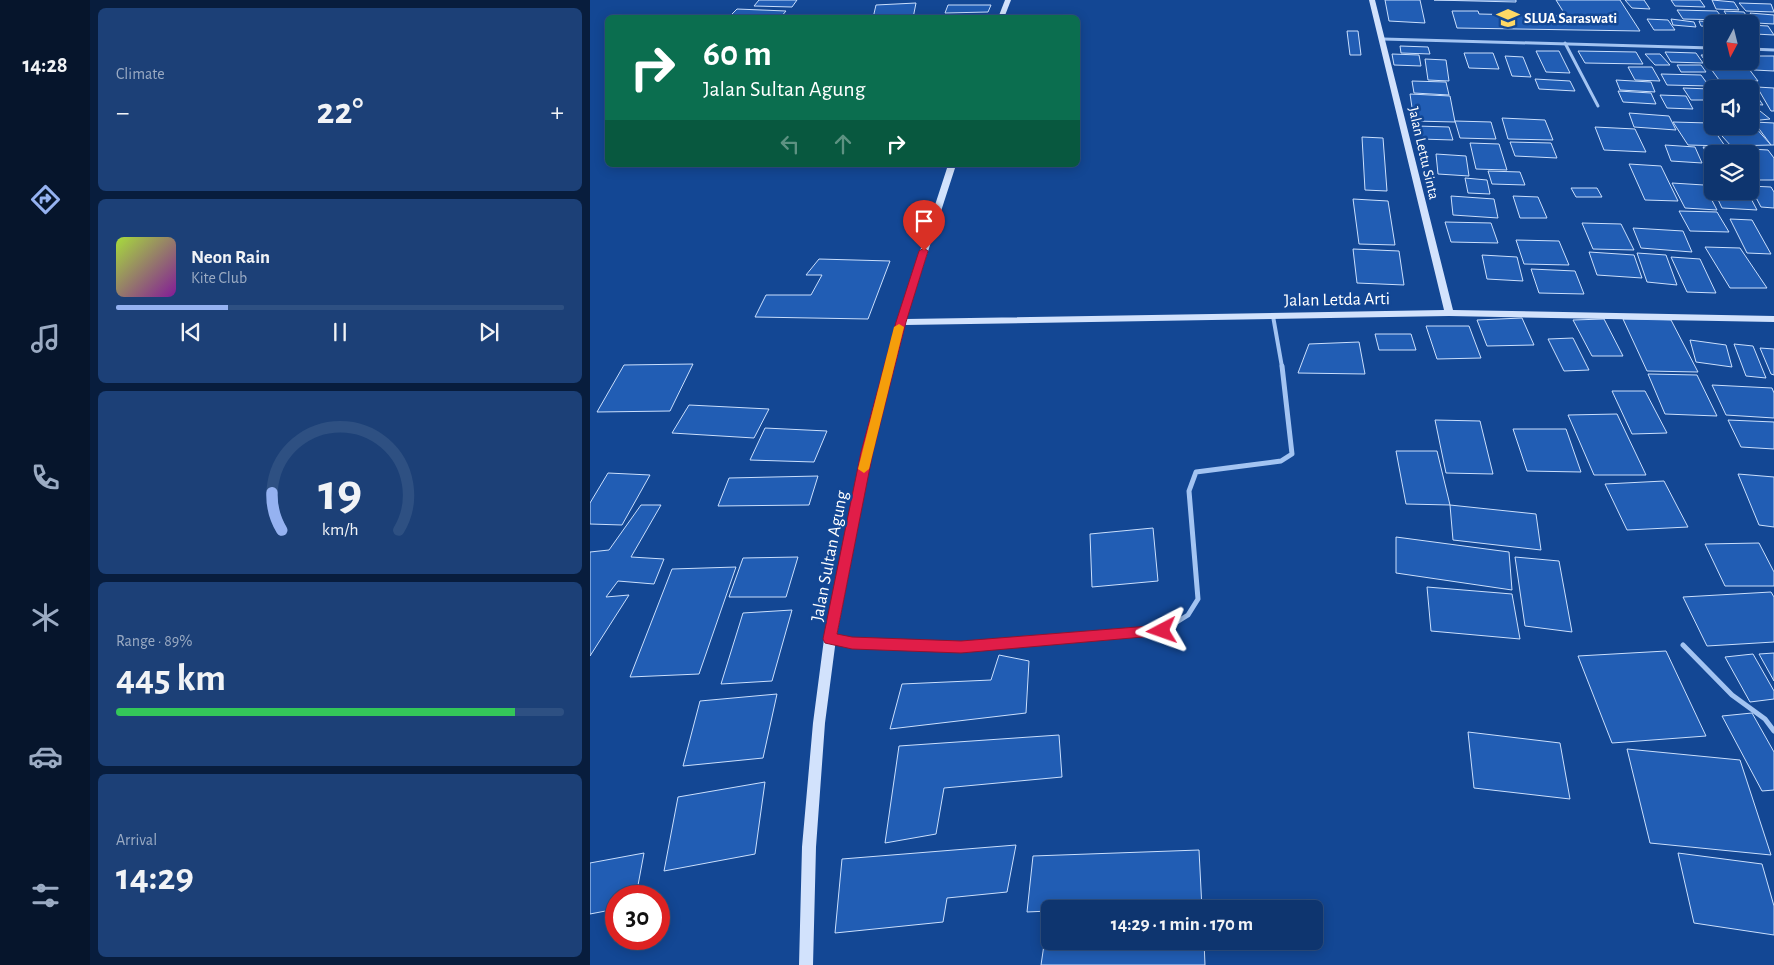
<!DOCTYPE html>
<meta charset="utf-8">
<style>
body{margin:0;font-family:"Alegreya Sans",sans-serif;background:#1c4077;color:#f1f3f6;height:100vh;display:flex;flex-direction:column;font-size:19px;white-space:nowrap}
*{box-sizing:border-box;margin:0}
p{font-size:16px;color:#9babc3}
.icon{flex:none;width:28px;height:28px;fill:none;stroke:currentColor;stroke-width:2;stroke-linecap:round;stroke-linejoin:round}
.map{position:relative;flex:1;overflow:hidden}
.drawer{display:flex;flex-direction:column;gap:8px;padding:8px;background:#081d3d;width:500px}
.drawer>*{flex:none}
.hud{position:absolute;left:15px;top:15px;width:475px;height:152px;border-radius:8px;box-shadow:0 2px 12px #0003,0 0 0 1px #2e5082;background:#0b6e4f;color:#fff;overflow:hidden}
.needle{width:32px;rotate:187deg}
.fabs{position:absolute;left:1114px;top:15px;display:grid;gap:10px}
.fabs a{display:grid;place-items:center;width:55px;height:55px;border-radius:8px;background:#0e356f;box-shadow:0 2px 12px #0003,0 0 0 1px #2e5082;font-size:25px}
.speed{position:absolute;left:15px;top:885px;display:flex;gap:10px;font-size:25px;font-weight:700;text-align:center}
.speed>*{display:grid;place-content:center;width:65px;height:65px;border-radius:50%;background:#0e356f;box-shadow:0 2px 12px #0003,0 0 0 1px #2e5082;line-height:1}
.speed .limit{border:8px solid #d22;background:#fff;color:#111}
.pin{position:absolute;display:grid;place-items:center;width:42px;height:42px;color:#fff;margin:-51px -21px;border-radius:50% 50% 50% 0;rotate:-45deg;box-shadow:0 0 5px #0007}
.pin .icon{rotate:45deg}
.me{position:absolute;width:55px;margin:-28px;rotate:266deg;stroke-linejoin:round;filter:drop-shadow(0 0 4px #0008)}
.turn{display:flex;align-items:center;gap:18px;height:105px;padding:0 15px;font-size:22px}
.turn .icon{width:65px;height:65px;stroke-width:2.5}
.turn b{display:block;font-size:35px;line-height:42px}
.lanes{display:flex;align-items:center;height:48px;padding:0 15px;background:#0003;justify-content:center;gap:25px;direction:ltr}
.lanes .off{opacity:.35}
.big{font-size:38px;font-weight:600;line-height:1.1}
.drawer .widget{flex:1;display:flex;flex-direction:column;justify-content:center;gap:8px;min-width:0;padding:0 18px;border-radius:8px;background:#1c4077}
.drawer .dial{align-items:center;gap:0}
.dial svg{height:130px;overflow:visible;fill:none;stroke:#2e5082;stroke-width:7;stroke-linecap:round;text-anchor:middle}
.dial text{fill:#f1f3f6;stroke:none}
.song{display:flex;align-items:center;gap:15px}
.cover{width:60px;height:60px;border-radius:8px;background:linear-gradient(135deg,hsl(80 70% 55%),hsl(290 70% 35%))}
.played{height:5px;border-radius:2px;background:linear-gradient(90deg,#95b2f1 25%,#2e5082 25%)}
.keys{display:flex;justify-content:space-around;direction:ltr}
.heat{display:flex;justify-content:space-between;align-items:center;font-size:28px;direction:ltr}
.charge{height:8px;border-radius:4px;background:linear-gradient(90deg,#34c759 89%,#2e5082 0)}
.trip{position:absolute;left:451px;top:900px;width:282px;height:50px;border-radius:8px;background:#0e356f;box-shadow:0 2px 12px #0003,0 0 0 1px #2e5082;font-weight:600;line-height:50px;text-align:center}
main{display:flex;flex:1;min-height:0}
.tab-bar{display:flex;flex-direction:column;width:90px;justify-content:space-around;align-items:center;background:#06152c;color:#9babc3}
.tab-bar .icon{width:35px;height:35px}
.tab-bar .selected{color:#95b2f1}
.tab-bar b{font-size:22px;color:#f1f3f6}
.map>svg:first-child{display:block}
</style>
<main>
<nav class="tab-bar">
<b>14:28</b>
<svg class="icon selected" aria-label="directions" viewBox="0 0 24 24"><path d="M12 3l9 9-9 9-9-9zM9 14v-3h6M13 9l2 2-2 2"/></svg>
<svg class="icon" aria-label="music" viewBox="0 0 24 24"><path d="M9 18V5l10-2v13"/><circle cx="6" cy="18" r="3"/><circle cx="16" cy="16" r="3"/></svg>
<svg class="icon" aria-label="phone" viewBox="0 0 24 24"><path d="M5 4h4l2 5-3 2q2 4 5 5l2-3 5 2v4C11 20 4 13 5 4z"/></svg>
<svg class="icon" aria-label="climate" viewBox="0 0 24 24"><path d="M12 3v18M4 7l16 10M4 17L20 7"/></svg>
<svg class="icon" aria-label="car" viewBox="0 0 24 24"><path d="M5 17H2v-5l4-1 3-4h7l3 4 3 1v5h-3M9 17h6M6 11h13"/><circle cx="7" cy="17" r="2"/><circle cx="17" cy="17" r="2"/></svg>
<svg class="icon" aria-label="filters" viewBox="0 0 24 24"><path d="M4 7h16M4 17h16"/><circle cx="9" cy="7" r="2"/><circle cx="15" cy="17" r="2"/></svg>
</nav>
<section class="drawer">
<div class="widget"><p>Climate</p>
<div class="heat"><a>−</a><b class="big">22°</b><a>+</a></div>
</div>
<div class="widget">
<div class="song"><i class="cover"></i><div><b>Neon Rain</b><p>Kite Club</p></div></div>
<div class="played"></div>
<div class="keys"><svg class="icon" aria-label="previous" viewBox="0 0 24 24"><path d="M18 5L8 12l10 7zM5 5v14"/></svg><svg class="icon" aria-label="pause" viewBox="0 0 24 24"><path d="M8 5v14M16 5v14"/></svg><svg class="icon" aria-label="next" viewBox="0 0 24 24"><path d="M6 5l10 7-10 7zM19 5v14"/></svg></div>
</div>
<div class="widget dial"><svg viewBox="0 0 100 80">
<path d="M14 69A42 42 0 1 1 86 69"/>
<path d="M14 69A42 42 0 0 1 8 46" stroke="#95b2f1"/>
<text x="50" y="56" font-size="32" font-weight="700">19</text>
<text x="50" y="72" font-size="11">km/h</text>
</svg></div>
<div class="widget"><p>Range · 89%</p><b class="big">445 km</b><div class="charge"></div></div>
<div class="widget"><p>Arrival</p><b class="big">14:29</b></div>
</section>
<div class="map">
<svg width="1184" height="965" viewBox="0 0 1184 965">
<rect width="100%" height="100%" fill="#134794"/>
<g fill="#215db4" stroke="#cadffd">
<path d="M169,0h38l-5,7 -38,-1z"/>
<path d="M795,0h35l5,23 -36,-2z"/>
<path d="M844,0h82v2z"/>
<path d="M966,0h64l20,31 -183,-3 -5,-17h26l1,3 87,2z"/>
<path d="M1035,0h19l6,9 -18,-1z"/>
<path d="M1081,0h29l5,7 -30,-1z"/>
<path d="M1122,0l22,2 5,8 -23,-1z"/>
<path d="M326,3l-3,15h-40l3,-13z"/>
<path d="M1149,3l32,1 3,8 -28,-1z"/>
<path d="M358,5h43l-3,7 -43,1z"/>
<path d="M147,9l49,2 -6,7h-52z"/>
<path d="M1087,10l40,1 7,9 -41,-1z"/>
<path d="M1134,11l20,1 7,11 -20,-1z"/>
<path d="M1160,13l24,2v9l-18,-1z"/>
<path d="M1057,19l21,1 7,10h-21z"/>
<path d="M1081,19l23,3 2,5 -23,-2z"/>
<path d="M1109,21l38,3h-25v3l-11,-1z"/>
<path d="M1160,25l18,1 6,9 -19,-1z"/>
<path d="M757,31h11l3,24h-11z"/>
<path d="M810,46l28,1 2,7 -29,-1z"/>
<path d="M946,51h23l11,22 -24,-1z"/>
<path d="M988,51l58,1 7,12 -58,-1z"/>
<path d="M1075,52l31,1 7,10 -32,-1z"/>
<path d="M874,53h29l6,16 -30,-1z"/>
<path d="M802,54l27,1 2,11 -27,-1z"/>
<path d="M1055,54h15l10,11h-15z"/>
<path d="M1111,55h11v6h31l15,20 -39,-1z"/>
<path d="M915,56l18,1 8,20 -19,-1z"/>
<path d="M1160,56h24v15l-20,-1 -8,-9h4z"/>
<path d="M835,59l21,1 3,21 -21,-1z"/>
<path d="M1087,65h24l5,7h-25z"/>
<path d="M1038,67h24l8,14 -25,-1z"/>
<path d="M1071,74l40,1 8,11 -42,-1z"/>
<path d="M945,79l35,2 5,10 -36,-2z"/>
<path d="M1026,80l35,2 4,10 -35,-2z"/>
<path d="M822,81l34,1 3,13 -35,-2z"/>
<path d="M1167,87l17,1v23h-3z"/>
<path d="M1093,88l28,1 1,11h-21z"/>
<path d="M1028,91l33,2 5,11 -33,-2z"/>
<path d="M1160,92h4l9,13 -13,-1z"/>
<path d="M820,94l40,2 5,26 -41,-1z"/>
<path d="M1070,95l26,1 7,13 -26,-1z"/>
<path d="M1170,111l10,8 -20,2v-9z"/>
<path d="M1039,113l40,3 7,14 -42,-3z"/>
<path d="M912,118l43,2 8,20 -45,-1z"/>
<path d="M865,121l36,1 5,17 -36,-1z"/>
<path d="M1083,122l36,1 16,23 -37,-1z"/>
<path d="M1164,122l20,1v22h-3z"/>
<path d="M827,126l32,1 4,13 -33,-1z"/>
<path d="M1164,126l17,19 -40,1 -17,-19z"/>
<path d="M1005,127l40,2 11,23 -42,-2z"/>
<path d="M772,137l21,1 4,53 -22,-1z"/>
<path d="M920,142l41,1 6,15 -42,-2z"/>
<path d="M880,143l29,1 8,26 -31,-1z"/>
<path d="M1075,145l30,2 7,16 -31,-2z"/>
<path d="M1113,147l24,1 4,6h-19v9z"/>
<path d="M1142,148l36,2 6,8v22h-22l-2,-26h-14z"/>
<path d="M846,154l30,2 3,20 -31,-2z"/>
<path d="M1039,164l32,2 17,35 -33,-1z"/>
<path d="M898,171l32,1 5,13 -33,-1z"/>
<path d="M875,178l22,2 3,14 -22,-1z"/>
<path d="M1082,183l32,2 13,25 -32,-2z"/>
<path d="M1160,186l21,1 3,5v16l-13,-1z"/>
<path d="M981,188h26l5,9h-26z"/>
<path d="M1124,191h33l10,19 -35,-2z"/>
<path d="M861,196l43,3 4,19 -45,-3z"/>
<path d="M923,196l25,1 9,21h-27z"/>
<path d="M763,199l35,2 7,44 -36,-1z"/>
<path d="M1089,211l38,1 12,20 -39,-1z"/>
<path d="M1140,219l22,1 19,34 -24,-1z"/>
<path d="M855,222l46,1 7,20 -47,-1z"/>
<path d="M992,223l39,1 13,26 -41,-1z"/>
<path d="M1043,228l50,3 9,21 -51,-4z"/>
<path d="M926,240l43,1 10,24 -45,-1z"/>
<path d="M1115,247l35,1 27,40h-37z"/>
<path d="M763,249l46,2 5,34 -47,-2z"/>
<path d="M999,252l45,3 8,23 -45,-3z"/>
<path d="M1047,253l29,2 11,30 -30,-3z"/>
<path d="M892,255l35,2 6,24 -36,-2z"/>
<path d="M1081,257l29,2 16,34 -29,-1z"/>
<path d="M229,259l71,2 -22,58 -113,-2 11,-22h45l11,-20h-16z"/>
<path d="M941,269l44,2 9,23 -45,-1z"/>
<path d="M932,318l12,27 -47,1 -10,-26z"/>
<path d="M1014,319l19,37h-31l-19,-36z"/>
<path d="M1033,319l48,1 27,52 -51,-1z"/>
<path d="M836,326h43l12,32 -44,1z"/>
<path d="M785,334h36l5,16h-37z"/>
<path d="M983,338l16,32 -25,1 -16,-32z"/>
<path d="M1100,340l36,5 6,22 -36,-5z"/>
<path d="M769,342l6,32 -67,-1 11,-29z"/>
<path d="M1144,344l19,2 13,32 -20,-2z"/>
<path d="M1170,348l14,1v26l-3,-1z"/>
<path d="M103,364l-23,47 -73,1 27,-47z"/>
<path d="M1058,374l49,1 20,41 -52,-2z"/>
<path d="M1122,385l60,3 2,5v25l-48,-3z"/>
<path d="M1022,391h33l22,42 -35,1z"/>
<path d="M99,405l80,4 -15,29 -82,-5z"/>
<path d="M1027,414l29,61h-52l-26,-60z"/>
<path d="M845,420l45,1 13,53 -47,-1z"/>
<path d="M1138,420l46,2v27l-33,-2z"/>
<path d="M175,428l62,3 -13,31 -64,-2z"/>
<path d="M923,429h53l15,43 -54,-1z"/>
<path d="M806,451h41l13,54 -44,-1z"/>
<path d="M18,473l42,2 -28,50 -32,-1v-21z"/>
<path d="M1148,474l36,3v50l-15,-2z"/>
<path d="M228,476l-9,29 -91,1 11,-28z"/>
<path d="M1074,481l24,46 -61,3 -22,-46z"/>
<path d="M51,505h20l-30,52 33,2 -10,25 -36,-3 -12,16 23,-2 -39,61v-104l19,-2z"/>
<path d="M860,505l86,9 5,36 -88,-10z"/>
<path d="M563,528l5,53 -66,6 -2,-53z"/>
<path d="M806,537l113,15 3,38 -116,-17z"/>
<path d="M1169,543l15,29v14h-49l-20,-42z"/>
<path d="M208,557l-12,40h-57l14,-39z"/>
<path d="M925,557l44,4 13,71 -47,-6z"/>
<path d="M146,567l-37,107 -69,3 42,-108z"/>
<path d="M837,587l85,7 8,45 -89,-8z"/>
<path d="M1181,592l3,5v45l-67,4 -24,-49z"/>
<path d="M202,610l-20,71 -51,3 22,-71z"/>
<path d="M1076,651l40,85 -94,7 -34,-87z"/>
<path d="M1184,653v28l-15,-27z"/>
<path d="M1163,654l21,37v8l-24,3 -25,-45z"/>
<path d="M409,655l30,6 -3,52 -136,16 12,-45 89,-4z"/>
<path d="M187,694l-14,64 -80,8 17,-65z"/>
<path d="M1162,713l22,39v38l-12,1 -40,-75z"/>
<path d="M878,732l92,11 10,56 -96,-11z"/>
<path d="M469,735l3,42 -118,11 -8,46 -51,9 14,-97z"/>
<path d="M1037,749l113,11 31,95 -121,-12z"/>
<path d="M175,782l-10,72 -91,17 14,-74z"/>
<path d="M426,845l-9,47 -60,6 -4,24 -108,11 7,-74z"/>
<path d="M609,850l3,59h-152v32h154l1,24h-164l8,-54 -22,1 6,-56z"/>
<path d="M54,853l-8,43h-20v13l-26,5v-51z"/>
<path d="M1088,853l84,11 12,42v29l-80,-12z"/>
</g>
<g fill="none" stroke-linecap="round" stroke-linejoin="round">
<path stroke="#a3c4f2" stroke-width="5" d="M1093,645l49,50 33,24 9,12"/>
<g stroke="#a3c4f2" stroke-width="3">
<path d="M793,39l329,9"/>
<path d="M975,43l33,63"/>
<path d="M1160,49l24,1"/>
</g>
<path stroke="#a3c4f2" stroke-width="4" d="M683,316l9,51"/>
<path stroke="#a3c4f2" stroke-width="5" d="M574,630l24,-15 10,-16 -9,-108 7,-19 85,-11 11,-7 -10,-88"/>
<path stroke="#a3c4f2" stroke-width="6" d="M240,639c111,17 221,1 332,-8l5,-3"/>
<g fill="#d2e2fc" fill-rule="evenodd">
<path d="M415,0h6l-7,18h-6z"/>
<path d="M779,0h6l78,310 321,6v6l-325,-6 -544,9 -33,127 -36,187 -11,84 -9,124 -3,118h-14l3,-118 11,-124 11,-84 38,-187 35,-130 51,-157h8l-50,154 538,-9z"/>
</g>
</g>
<path fill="#e11d48" stroke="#92132f" d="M334,248l4,3 -22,71 -33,130 -36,182 15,3 109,4 201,-16 4,2 2,4 -2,4 -205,18 -109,-4 -27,-6 -2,-4 38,-187 35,-130 23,-71z"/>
<path fill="#f59e0b" d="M309,324l5,3 -35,142 -5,4 -6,-4 36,-142z"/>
<defs>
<symbol id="school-bare" viewBox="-9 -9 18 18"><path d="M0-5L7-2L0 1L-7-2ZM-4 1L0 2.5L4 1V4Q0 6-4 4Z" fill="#ffd864" stroke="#134794" stroke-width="2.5" paint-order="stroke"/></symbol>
</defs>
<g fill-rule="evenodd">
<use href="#school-bare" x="902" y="2" width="32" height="32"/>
</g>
<g text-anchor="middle" stroke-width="5" stroke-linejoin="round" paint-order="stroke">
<g font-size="15" font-weight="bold" fill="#fff" stroke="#134794" text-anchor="start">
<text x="934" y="23">SLUA Saraswati</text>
</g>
<g font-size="15" fill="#fff" stroke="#134794">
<text transform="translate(834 153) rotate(77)" y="5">Jalan Lettu Sinta</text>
</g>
<g font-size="18" fill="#fff" stroke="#134794">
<text transform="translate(747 299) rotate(-1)" y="6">Jalan Letda Arti</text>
<text transform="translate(239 556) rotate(-79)" y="6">Jalan Sultan Agung</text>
</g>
</g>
</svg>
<div class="fabs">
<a><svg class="needle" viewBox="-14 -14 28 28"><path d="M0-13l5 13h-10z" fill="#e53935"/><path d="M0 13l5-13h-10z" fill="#9babc3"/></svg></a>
<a><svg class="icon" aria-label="sound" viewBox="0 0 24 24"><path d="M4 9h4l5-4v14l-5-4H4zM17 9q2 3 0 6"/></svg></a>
<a><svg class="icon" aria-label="layers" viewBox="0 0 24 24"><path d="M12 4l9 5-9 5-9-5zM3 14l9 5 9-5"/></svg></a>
</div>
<div class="speed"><div class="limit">30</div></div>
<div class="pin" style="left:334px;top:251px;background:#d93025"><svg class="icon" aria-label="arrive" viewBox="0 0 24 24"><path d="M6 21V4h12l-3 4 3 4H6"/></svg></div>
<svg class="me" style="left:572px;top:631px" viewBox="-20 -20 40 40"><path d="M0-17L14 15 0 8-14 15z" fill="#e11d48" stroke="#fff" stroke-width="4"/></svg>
<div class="trip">14:29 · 1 min · 170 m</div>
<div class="hud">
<div class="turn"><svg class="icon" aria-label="right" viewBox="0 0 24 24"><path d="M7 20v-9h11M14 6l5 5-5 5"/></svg><div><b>60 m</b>Jalan Sultan Agung</div></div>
<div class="lanes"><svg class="icon off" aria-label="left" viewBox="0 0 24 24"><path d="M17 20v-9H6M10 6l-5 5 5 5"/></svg><svg class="icon off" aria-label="ahead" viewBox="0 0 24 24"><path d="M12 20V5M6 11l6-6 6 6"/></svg><svg class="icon" aria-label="right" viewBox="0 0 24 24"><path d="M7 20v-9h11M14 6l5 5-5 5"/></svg></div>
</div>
</div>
</main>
